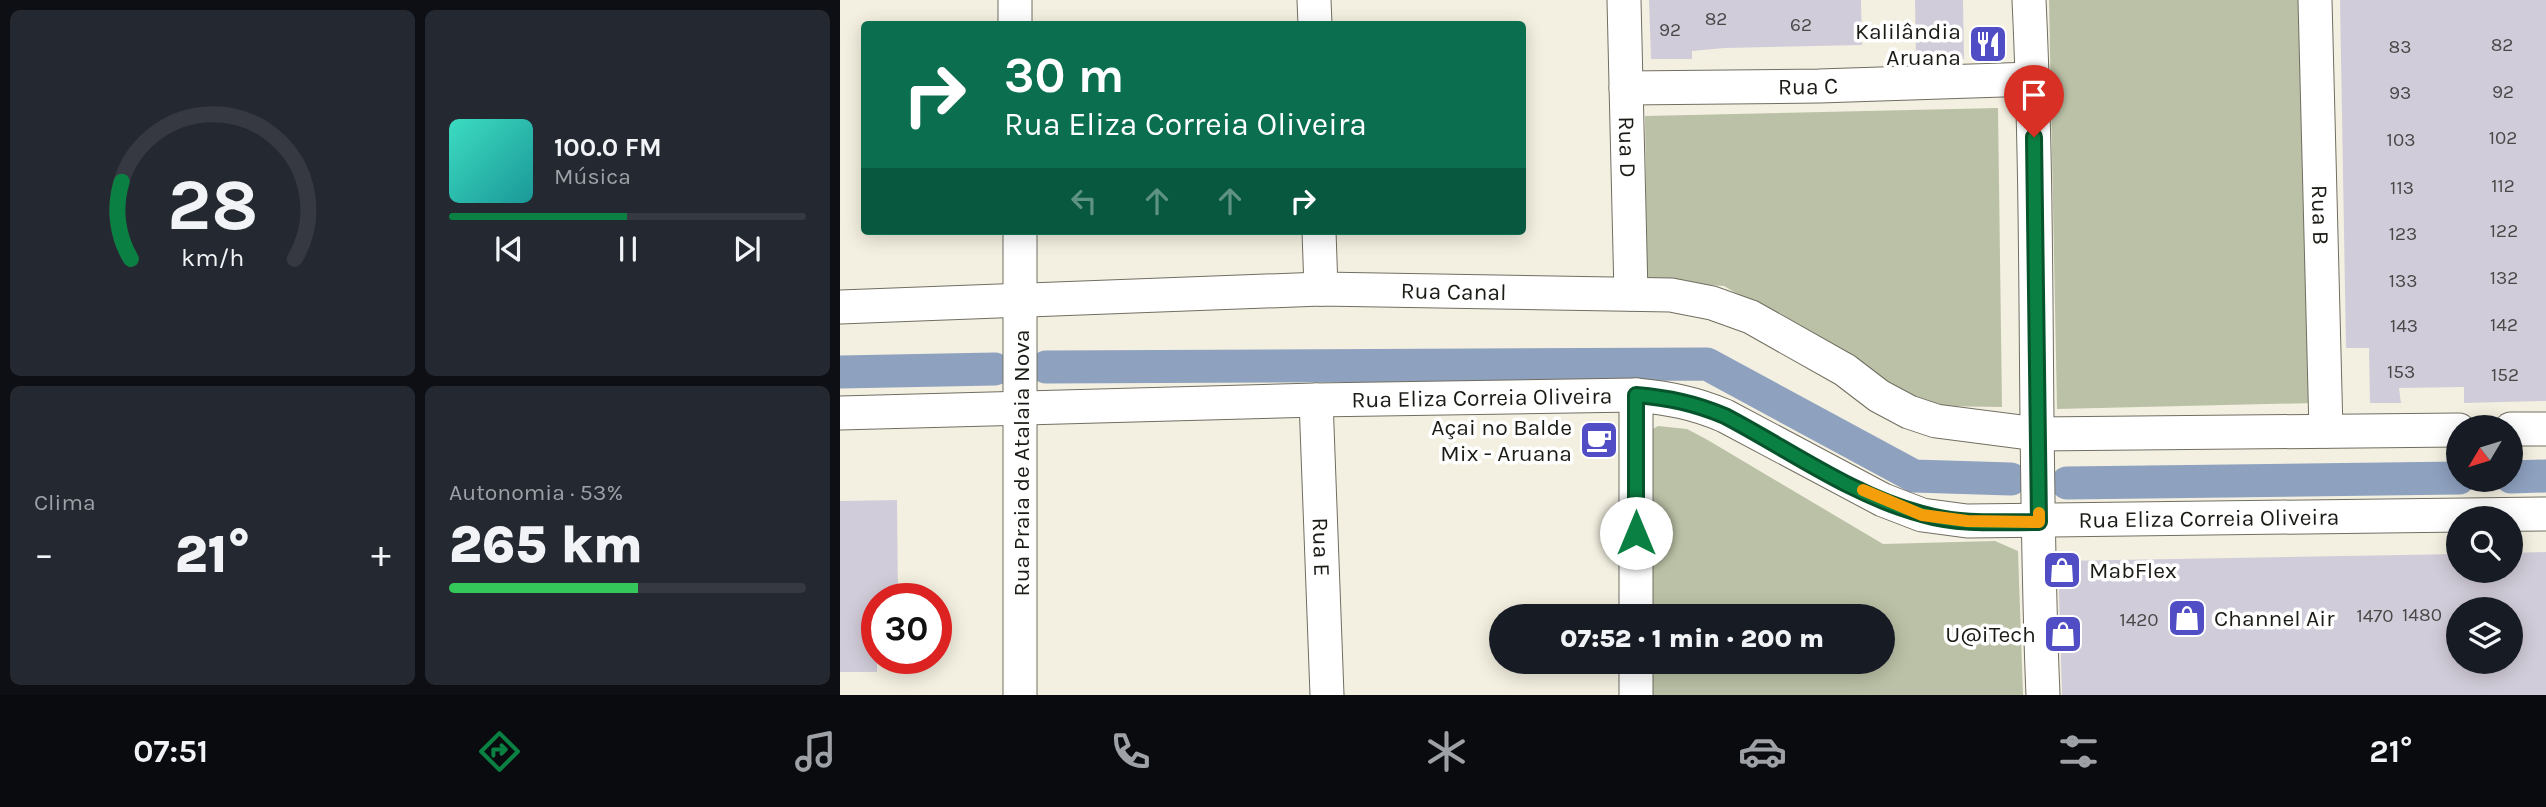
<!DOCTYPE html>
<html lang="pt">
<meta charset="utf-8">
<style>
body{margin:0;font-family:Karla,sans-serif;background:#242831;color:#f1f3f6;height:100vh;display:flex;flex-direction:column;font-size:26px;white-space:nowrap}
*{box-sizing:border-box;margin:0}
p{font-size:23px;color:#9ea1a6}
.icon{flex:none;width:38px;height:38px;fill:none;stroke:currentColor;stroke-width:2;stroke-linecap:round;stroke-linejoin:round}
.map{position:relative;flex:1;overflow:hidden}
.sheet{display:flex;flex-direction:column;gap:10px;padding:10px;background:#0d0f14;width:840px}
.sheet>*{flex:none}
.top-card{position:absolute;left:21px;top:21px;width:665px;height:214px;border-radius:7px;box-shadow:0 4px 18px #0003;background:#0b6e4f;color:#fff;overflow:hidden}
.needle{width:46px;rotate:232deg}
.tools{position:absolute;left:1606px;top:415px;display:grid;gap:14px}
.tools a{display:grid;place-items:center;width:77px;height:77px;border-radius:50%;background:#171b24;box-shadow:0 4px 18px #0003;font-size:35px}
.speed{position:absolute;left:21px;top:583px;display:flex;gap:14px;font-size:35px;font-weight:700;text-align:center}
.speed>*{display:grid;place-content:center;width:91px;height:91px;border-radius:50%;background:#171b24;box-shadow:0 4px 18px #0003;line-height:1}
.speed .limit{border:10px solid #d22;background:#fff;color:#111}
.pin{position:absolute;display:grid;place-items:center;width:60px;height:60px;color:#fff;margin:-72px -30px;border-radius:50% 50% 50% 0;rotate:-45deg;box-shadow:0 0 7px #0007}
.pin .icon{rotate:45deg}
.me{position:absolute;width:77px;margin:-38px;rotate:0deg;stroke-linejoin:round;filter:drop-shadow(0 0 5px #0008)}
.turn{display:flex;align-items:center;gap:24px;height:147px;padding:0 28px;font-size:32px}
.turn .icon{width:91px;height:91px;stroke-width:2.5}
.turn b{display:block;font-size:49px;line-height:60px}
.lanes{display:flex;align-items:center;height:66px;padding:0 28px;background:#0003;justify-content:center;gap:35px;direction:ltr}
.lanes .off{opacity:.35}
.big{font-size:52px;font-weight:800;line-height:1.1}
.sheet .widget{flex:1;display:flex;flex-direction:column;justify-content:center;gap:10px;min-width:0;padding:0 24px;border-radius:10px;background:#242831}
.sheet .dial{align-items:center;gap:0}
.dial svg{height:182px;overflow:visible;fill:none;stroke:#363941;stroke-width:7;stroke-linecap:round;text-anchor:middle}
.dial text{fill:#f1f3f6;stroke:none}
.song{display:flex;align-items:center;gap:21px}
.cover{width:84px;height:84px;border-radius:10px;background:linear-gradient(135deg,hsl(170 70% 55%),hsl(180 70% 35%))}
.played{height:7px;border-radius:4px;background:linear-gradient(90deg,#0b8043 50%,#363941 50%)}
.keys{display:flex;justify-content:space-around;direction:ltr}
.heat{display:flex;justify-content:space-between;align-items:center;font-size:38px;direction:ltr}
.charge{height:10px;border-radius:5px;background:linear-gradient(90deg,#34c759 53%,#363941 0)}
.sheet .tiles{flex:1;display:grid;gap:10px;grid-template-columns:repeat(2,1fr)}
.trip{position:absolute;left:649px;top:604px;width:406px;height:70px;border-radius:35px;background:#171b24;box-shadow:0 4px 18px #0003;font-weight:800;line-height:70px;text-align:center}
.dock{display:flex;height:112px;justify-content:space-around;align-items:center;background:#090b0e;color:#9ea1a6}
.dock .icon{width:49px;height:49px}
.dock .on{color:#0b8043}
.dock b{font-size:32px;color:#f1f3f6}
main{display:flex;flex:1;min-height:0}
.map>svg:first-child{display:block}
</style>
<main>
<section class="sheet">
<div class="tiles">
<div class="widget dial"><svg viewBox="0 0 100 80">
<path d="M14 69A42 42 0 1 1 86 69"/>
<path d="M14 69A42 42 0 0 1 10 35" stroke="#0b8043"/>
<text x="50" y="56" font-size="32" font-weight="700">28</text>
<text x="50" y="72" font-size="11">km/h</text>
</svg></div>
<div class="widget">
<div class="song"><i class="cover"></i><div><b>100.0 FM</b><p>Música</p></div></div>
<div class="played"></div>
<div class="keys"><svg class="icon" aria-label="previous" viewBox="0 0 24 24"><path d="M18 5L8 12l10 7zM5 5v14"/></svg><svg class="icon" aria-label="pause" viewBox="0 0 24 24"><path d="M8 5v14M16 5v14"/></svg><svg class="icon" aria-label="next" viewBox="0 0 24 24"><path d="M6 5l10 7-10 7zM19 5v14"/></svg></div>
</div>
<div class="widget"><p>Clima</p>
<div class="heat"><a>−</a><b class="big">21°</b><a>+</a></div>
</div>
<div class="widget"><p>Autonomia · 53%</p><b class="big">265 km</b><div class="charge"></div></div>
</div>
</section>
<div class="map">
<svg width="1706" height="695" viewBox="0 0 1706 695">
<rect width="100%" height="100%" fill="#f3f0e1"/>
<g fill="#bbc1a6">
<path d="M1209,0h258l7,403 -257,6z"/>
<path d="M1158,108l4,299 -69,-1 -11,-4 -198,-116 -77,-5 -2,-165z"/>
<path d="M818,426l29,3 19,10 177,105 112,-3 23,10 5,144h-373v-33h233v-46h-234l2,-186z"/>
</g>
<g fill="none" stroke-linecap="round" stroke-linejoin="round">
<g stroke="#8ea1bf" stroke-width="33">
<path d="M206,367l661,-3 207,112 97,3"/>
<path d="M0,372l155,-3"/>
<path d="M1671,477l35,-1"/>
<path d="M1227,483l392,-5"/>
</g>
</g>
<g fill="#d1ccd9" fill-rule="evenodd">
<path d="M809,0h212l1,45 -138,3 -32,3v8h-41z"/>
<path d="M1075,0h48l1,59 -48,1z"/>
<path d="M1500,0h206v401l-82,2v-16l-65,1 2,15h-31l-1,-55h-23z"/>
<path d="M57,500l1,98h-21v74h-37v-171z"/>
<path d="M1706,552v143h-484l-4,-134 401,-7v16h52v-17zM1619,609h52v53h-52z"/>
</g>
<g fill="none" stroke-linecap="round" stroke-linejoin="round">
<defs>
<g id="minor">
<path d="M175,0v24"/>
<path d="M474,0l1,24"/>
<path id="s1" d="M784,0l7,294"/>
<path d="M1189,0c11,231 4,463 14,695"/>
<path id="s2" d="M1475,0l11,431"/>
<path id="s3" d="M786,88l193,-2 214,-7"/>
<path d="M180,231v464"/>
<path d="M479,231l2,58"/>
<path id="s4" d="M0,307l481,-18 350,6 41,8 39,14 94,53 34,26 30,16 27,9 101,13 422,-4"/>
<path d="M796,395v221"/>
<path id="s5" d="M476,400l11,295"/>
<path id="s6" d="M0,413l476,-13 320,-5c32,3 59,8 89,21l158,84 39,15 45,6 579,-7"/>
<path d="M1671,429h35"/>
<path d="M796,662v33"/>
</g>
</defs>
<use href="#minor" stroke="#716e61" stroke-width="35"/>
<use href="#minor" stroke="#fff" stroke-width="33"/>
</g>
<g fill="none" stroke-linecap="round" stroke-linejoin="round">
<defs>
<path id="route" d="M796,533v-138c33,3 58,8 89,21 63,33 128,80 197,98 37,11 79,8 117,8l-5,-385"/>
</defs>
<use href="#route" stroke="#07532c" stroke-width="18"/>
<use href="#route" stroke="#0b8043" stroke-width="12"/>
<path stroke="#f59e0b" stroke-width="12" d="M1023,490l59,25 45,6 72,1v-9"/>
</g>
<defs>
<symbol id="restaurant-square" viewBox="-11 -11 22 22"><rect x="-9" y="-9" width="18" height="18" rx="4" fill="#514ec5" stroke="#fff"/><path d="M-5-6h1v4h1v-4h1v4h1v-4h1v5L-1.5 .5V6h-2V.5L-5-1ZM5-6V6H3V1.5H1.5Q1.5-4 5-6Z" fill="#fff"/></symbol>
<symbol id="cafe-square" viewBox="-11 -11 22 22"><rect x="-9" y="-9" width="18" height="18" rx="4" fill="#514ec5" stroke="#fff"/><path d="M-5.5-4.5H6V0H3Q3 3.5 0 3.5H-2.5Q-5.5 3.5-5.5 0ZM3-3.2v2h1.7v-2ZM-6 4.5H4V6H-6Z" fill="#fff"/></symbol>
<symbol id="shop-square" viewBox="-11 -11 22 22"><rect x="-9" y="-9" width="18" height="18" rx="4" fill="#514ec5" stroke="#fff"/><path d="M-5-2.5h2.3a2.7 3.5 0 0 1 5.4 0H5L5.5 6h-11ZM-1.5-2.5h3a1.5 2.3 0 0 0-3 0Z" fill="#fff"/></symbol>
</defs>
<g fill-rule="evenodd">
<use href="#restaurant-square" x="1126" y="22" width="44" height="44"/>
<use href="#cafe-square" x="737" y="418" width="44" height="44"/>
<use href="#shop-square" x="1200" y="548" width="44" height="44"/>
<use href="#shop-square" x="1325" y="596" width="44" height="44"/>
<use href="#shop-square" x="1201" y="612" width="44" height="44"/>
</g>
<g text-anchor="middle" stroke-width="7" stroke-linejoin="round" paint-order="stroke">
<g font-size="19" fill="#494747">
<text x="876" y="25">82</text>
<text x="961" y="31">62</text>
<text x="830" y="36">92</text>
<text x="1662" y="51">82</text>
<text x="1560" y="53">83</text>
<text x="1663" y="98">92</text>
<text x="1560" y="99">93</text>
<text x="1663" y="144">102</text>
<text x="1561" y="146">103</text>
<text x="1663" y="192">112</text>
<text x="1562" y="194">113</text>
<text x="1664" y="237">122</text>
<text x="1563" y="240">123</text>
<text x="1664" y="284">132</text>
<text x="1563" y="287">133</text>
<text x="1664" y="331">142</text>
<text x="1564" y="332">143</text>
<text x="1561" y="378">153</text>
<text x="1665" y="381">152</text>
<text x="1582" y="621">1480</text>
<text x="1535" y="622">1470</text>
<text x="1299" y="626">1420</text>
</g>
<g font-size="23" fill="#1c1b16" stroke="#fff" text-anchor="end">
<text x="1121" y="39">Kalilândia<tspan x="1121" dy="26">Aruana</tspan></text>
<text x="732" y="435">Açai no Balde<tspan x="732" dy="26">Mix - Aruana</tspan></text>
<text x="1249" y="578" text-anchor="start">MabFlex</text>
<text x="1374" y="626" text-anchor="start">Channel Air</text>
<text x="1196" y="642">U@iTech</text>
</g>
<g font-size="23" fill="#1c1b16" stroke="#fff">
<text dy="8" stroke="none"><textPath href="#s3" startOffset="182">Rua C</textPath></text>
<text dy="8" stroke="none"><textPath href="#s1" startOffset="147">Rua D</textPath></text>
<text dy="8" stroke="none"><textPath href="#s2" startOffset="215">Rua B</textPath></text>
<text dy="8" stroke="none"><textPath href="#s4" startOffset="614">Rua Canal</textPath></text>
<text dy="8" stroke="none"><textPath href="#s6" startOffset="642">Rua Eliza Correia Oliveira</textPath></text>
<text transform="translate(181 463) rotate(-90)" y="8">Rua Praia de Atalaia Nova</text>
<text dy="8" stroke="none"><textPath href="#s6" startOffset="1396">Rua Eliza Correia Oliveira</textPath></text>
<text dy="8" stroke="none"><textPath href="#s5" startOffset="147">Rua E</textPath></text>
</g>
</g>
</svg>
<div class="tools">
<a><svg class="needle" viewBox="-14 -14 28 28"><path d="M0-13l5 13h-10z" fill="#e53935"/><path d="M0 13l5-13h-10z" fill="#9ea1a6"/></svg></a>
<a><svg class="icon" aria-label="search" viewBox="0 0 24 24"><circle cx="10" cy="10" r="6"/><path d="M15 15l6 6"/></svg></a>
<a><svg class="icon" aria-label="layers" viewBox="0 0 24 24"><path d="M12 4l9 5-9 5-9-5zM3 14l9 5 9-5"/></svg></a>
</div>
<div class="speed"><div class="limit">30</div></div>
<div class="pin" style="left:1194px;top:137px;background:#d93025"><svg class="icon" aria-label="arrive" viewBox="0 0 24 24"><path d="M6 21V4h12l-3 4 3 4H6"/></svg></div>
<svg class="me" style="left:796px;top:533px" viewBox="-20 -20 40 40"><circle r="19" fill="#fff"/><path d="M0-13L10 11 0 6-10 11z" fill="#0b8043"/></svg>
<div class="trip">07:52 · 1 min · 200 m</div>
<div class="top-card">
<div class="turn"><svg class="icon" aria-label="right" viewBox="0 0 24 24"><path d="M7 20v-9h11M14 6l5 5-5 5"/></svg><div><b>30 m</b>Rua Eliza Correia Oliveira</div></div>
<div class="lanes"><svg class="icon off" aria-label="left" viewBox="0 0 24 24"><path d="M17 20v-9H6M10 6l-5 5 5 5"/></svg><svg class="icon off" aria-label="ahead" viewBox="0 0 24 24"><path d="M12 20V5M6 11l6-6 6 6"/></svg><svg class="icon off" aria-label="ahead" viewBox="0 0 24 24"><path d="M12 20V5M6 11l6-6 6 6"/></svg><svg class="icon" aria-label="right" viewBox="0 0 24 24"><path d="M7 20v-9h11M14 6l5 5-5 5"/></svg></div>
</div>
</div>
</main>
<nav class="dock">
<b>07:51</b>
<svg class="icon on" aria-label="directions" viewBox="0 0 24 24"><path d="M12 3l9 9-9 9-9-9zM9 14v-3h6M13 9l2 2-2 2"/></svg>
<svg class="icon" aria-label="music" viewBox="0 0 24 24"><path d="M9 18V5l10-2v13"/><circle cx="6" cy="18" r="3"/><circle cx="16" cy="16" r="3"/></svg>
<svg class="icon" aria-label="phone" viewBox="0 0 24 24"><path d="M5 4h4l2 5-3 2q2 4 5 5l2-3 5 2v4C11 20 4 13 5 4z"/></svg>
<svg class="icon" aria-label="climate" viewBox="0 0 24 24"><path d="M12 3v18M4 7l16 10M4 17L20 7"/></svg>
<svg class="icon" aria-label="car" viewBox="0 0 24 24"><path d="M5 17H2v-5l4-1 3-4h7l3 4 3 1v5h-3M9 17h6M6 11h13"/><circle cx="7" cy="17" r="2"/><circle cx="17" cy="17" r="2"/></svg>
<svg class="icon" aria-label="filters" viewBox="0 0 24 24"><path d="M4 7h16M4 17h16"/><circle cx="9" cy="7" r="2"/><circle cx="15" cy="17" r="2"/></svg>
<b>21°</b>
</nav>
